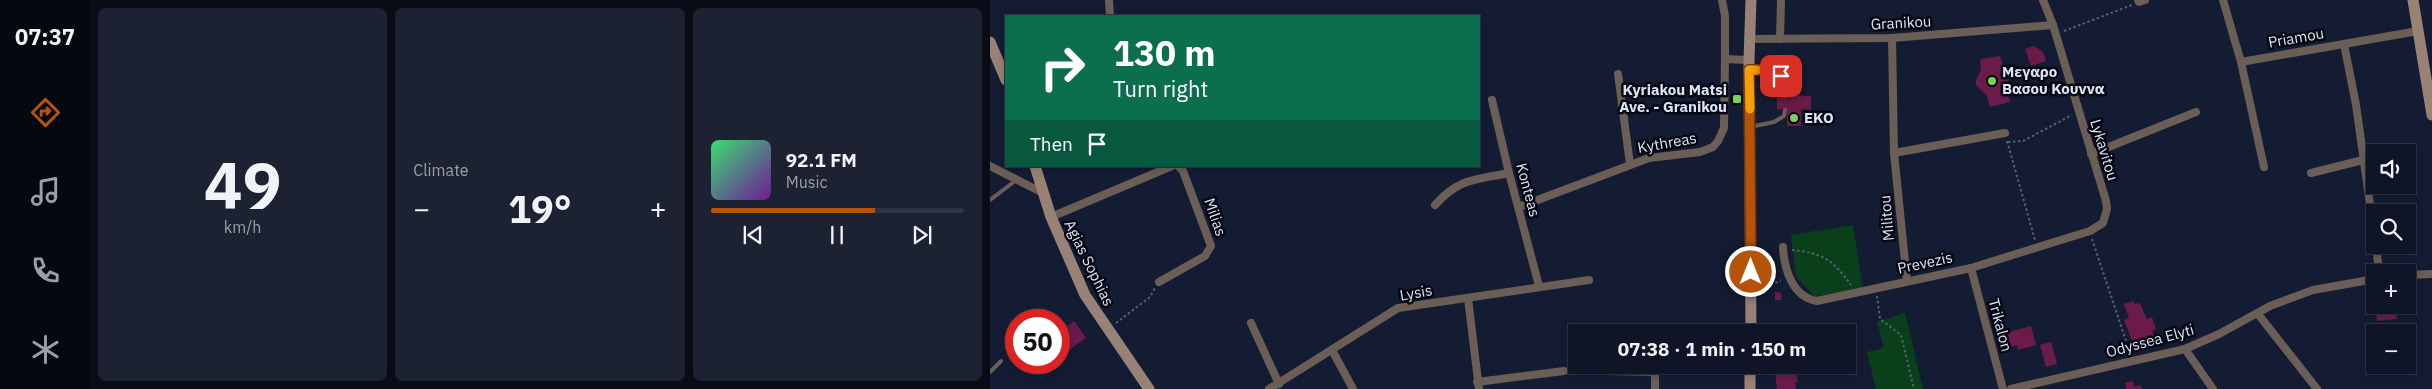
<!DOCTYPE html>
<meta charset="utf-8">
<style>
body{margin:0;font-family:"IBM Plex Sans",sans-serif;background:#1d2233;color:#f1f3f6;height:100vh;display:flex;flex-direction:column;font-size:19px;white-space:nowrap}
*{box-sizing:border-box;margin:0}
p{font-size:16px;color:#9b9fa7}
.icon{flex:none;width:28px;height:28px;fill:none;stroke:currentColor;stroke-width:2;stroke-linecap:round;stroke-linejoin:round}
.map{position:relative;flex:1;overflow:hidden}
.panel{display:flex;flex-direction:column;gap:8px;padding:8px;background:#080c15;width:900px}
.panel>*{flex:none}
.banner{position:absolute;left:15px;top:15px;width:475px;height:152px;border-radius:0px;box-shadow:0 2px 8px #0003,0 0 0 1px #2f3444;background:#0b6e4f;color:#fff;overflow:hidden}
.fabs{position:absolute;left:1376px;top:144px;display:grid;gap:10px}
.fabs a{display:grid;place-items:center;width:50px;height:50px;border-radius:0px;background:#0f1527;box-shadow:0 2px 8px #0003,0 0 0 1px #2f3444;font-size:25px}
.speed{position:absolute;left:15px;top:309px;display:flex;gap:10px;font-size:25px;font-weight:700;text-align:center}
.speed>*{display:grid;place-content:center;width:65px;height:65px;border-radius:50%;background:#0f1527;box-shadow:0 2px 8px #0003,0 0 0 1px #2f3444;line-height:1}
.speed .limit{border:8px solid #d22;background:#fff;color:#111}
.pin{position:absolute;display:grid;place-items:center;width:42px;height:42px;color:#fff;margin:-21px;border-radius:10px;box-shadow:0 2px 8px #0006}
.me{position:absolute;width:55px;margin:-28px;rotate:0deg;stroke-linejoin:round;filter:drop-shadow(0 0 4px #0008)}
.turn{display:flex;align-items:center;gap:18px;height:105px;padding:0 25px;font-size:22px}
.turn .icon{width:65px;height:65px;stroke-width:2.5}
.turn b{display:block;font-size:35px;line-height:42px}
.then{display:flex;align-items:center;height:48px;padding:0 25px;background:#0003;gap:10px;font-size:19px}
.big{font-size:38px;font-weight:700;line-height:1.1}
.panel .widget{flex:1;display:flex;flex-direction:column;justify-content:center;gap:8px;min-width:0;padding:0 18px;border-radius:8px;background:#1d2233}
.panel .dial{align-items:center;gap:0}
.dial b{font-size:65px;line-height:1}
.song{display:flex;align-items:center;gap:15px}
.cover{width:60px;height:60px;border-radius:8px;background:linear-gradient(135deg,hsl(140 70% 55%),hsl(280 70% 35%))}
.played{height:5px;border-radius:2px;background:linear-gradient(90deg,#b45309 65%,#2f3444 65%)}
.keys{display:flex;justify-content:space-around;direction:ltr}
.heat{display:flex;justify-content:space-between;align-items:center;font-size:28px;direction:ltr}
.panel .tiles{flex:1;display:grid;gap:8px;grid-template-columns:repeat(3,1fr)}
.trip{position:absolute;left:578px;top:324px;width:288px;height:50px;border-radius:0px;background:#0f1527;box-shadow:0 2px 8px #0003,0 0 0 1px #2f3444;font-weight:700;line-height:50px;text-align:center}
main{display:flex;flex:1;min-height:0}
.menu{display:flex;flex-direction:column;width:90px;justify-content:space-around;align-items:center;background:#060810;color:#9b9fa7}
.menu .icon{width:35px;height:35px}
.menu .selected{color:#b45309}
.menu b{font-size:22px;color:#f1f3f6}
.map>svg:first-child{display:block}
</style>
<main>
<nav class="menu">
<b>07:37</b>
<svg class="icon selected" aria-label="directions" viewBox="0 0 24 24"><path d="M12 3l9 9-9 9-9-9zM9 14v-3h6M13 9l2 2-2 2"/></svg>
<svg class="icon" aria-label="music" viewBox="0 0 24 24"><path d="M9 18V5l10-2v13"/><circle cx="6" cy="18" r="3"/><circle cx="16" cy="16" r="3"/></svg>
<svg class="icon" aria-label="phone" viewBox="0 0 24 24"><path d="M5 4h4l2 5-3 2q2 4 5 5l2-3 5 2v4C11 20 4 13 5 4z"/></svg>
<svg class="icon" aria-label="climate" viewBox="0 0 24 24"><path d="M12 3v18M4 7l16 10M4 17L20 7"/></svg>
</nav>
<section class="panel">
<div class="tiles">
<div class="widget dial"><b>49</b><p>km/h</p></div>
<div class="widget"><p>Climate</p>
<div class="heat"><a>−</a><b class="big">19°</b><a>+</a></div>
</div>
<div class="widget">
<div class="song"><i class="cover"></i><div><b>92.1 FM</b><p>Music</p></div></div>
<div class="played"></div>
<div class="keys"><svg class="icon" aria-label="previous" viewBox="0 0 24 24"><path d="M18 5L8 12l10 7zM5 5v14"/></svg><svg class="icon" aria-label="pause" viewBox="0 0 24 24"><path d="M8 5v14M16 5v14"/></svg><svg class="icon" aria-label="next" viewBox="0 0 24 24"><path d="M6 5l10 7-10 7zM19 5v14"/></svg></div>
</div>
</div>
</section>
<div class="map">
<svg width="1442" height="389" viewBox="0 0 1442 389">
<rect width="100%" height="100%" fill="#141c34"/>
<g fill="#0a4019">
<path d="M863,225l10,66 -49,5 -18,-20 -5,-41z"/>
<path d="M915,313l18,76h-47l-9,-37 17,-4 -7,-26z"/>
</g>
<g fill="#6b1b48">
<path d="M1044,46l9,6 3,9 -15,5 -6,-17z"/>
<path d="M1010,56l8,25 -2,7 4,14 -20,5 -3,-11 -11,-11v-5l5,-10 -1,-11z"/>
<path d="M787,95l34,1v14l-10,-1v17h-14v-16l-10,-1z"/>
<path d="M785,292l6,1v7h-6z"/>
<path d="M1144,301l1,3 5,-1 7,16 5,-2 4,12 -4,2 4,9 -21,8 -11,-28 5,-2 -5,-14z"/>
<path d="M1385,305h20l2,14 -20,2z"/>
<path d="M84,321l12,17 -27,19v-25z"/>
<path d="M1041,326l5,19 -18,5 -1,-5 -13,4 -3,-15z"/>
<path d="M1061,342l6,22 -11,3 -6,-22z"/>
<path d="M805,365l3,17 -3,1 1,6h-19l-2,-16 10,-2v2h4l-1,-7z"/>
<path d="M1143,381l1,6 7,-2 1,4h-16l-1,-6z"/>
</g>
<g fill="none" stroke-linecap="round" stroke-linejoin="round">
<g stroke="#575f75" stroke-width="2" stroke-dasharray="2.5 2.5" stroke-linecap="butt">
<path d="M1074,31l68,-26"/>
<path d="M1017,141l28,99"/>
<path d="M1018,142l15,-1 49,-26"/>
<path d="M1102,239l38,114"/>
<path d="M802,250c31,3 41,10 59,35"/>
<path d="M771,287l20,-6"/>
<path d="M887,296l3,23 21,16 13,54"/>
<path d="M126,323l34,-26 5,-9"/>
</g>
<g stroke="#6b5e56" stroke-width="4">
<path d="M761,70h21l9,6 4,20"/>
<path d="M760,127l24,-5 10,-6 1,-6"/>
<path d="M0,200l25,-19"/>
<path d="M0,372l11,-11"/>
</g>
<g stroke="#6b5e56" stroke-width="8">
<path d="M119,0l1,16"/>
<path d="M732,0l3,16v43"/>
<path d="M1148,0l1,2 6,-2"/>
<path d="M1233,0l18,62 177,-31"/>
<path d="M902,38l2,115 13,128"/>
<path d="M759,39l143,-1 161,-13"/>
<path d="M790,39l1,-39"/>
<path d="M1354,44l12,61 19,135"/>
<path d="M1251,62l23,105"/>
<path d="M628,74l12,90"/>
<path d="M502,100l17,73 30,113"/>
<path d="M904,153l111,-20"/>
<path d="M1101,154l105,-42"/>
<path d="M0,166l55,28"/>
<path d="M1321,173l52,-13"/>
<path d="M445,205c24,-27 40,-25 74,-32"/>
<path d="M529,207l130,-49 51,-6 13,-5 5,-6 6,-13 1,-69 24,1"/>
<path d="M61,217l121,-51"/>
<path d="M1386,245l3,27"/>
<path d="M793,247c1,21 9,50 34,54l154,-33 119,-37 13,-8 4,-14 -1,-8 -53,-176 -10,-25"/>
<path d="M981,268l32,121"/>
<path d="M1418,275l24,-1"/>
<path d="M169,282l46,-26 6,-10 -28,-75 -5,-5"/>
<path d="M478,298l11,91"/>
<path d="M1268,314l59,75"/>
<path d="M261,323l28,61"/>
<path d="M1195,349l28,40"/>
<path d="M342,350l21,39"/>
<path d="M616,371l49,1v17"/>
<path d="M487,382l87,-11"/>
<path d="M279,389l129,-81 191,-28"/>
<path d="M1021,389l174,-40 34,-15 51,-28 43,-16 62,-11"/>
</g>
<g stroke="#978275" stroke-width="11">
<path d="M761,0l-2,60 2,272"/>
<path d="M1423,0l19,115"/>
<path d="M0,42l16,38"/>
<path d="M45,166l16,51 34,78 64,94"/>
<path d="M760,389v-24"/>
</g>
</g>
<g fill="none" stroke-linecap="round" stroke-linejoin="round">
<defs>
<path id="route" d="M761,272l-2,-202h23l9,6"/>
</defs>
<use href="#route" stroke="#753606" stroke-width="12"/>
<use href="#route" stroke="#b45309" stroke-width="9"/>
<path stroke="#f59e0b" stroke-width="9" d="M760,109l-1,-39h8"/>
</g>
<g fill="#77d259" stroke="#050711" stroke-width="2">
<circle cx="1002" cy="81" r="5"/>
<rect x="742" y="94" width="10" height="10" rx="2.5"/>
<circle cx="804" cy="118" r="5"/>
</g>
<g text-anchor="middle" stroke-width="5" stroke-linejoin="round" paint-order="stroke">
<g font-size="15" fill="#dde4f5" stroke="#050711">
<text transform="translate(911 23) rotate(-3)" y="5">Granikou</text>
<text transform="translate(1306 38) rotate(-10)" y="5">Priamou</text>
<text transform="translate(677 143) rotate(-10)" y="5">Kythreas</text>
<text transform="translate(1114 150) rotate(73)" y="5">Lykavitou</text>
<text transform="translate(538 190) rotate(75)" y="5">Konteas</text>
<text transform="translate(225 217) rotate(71)" y="5">Milias</text>
<text transform="translate(897 218) rotate(-95)" y="5">Militou</text>
<text transform="translate(99 263) rotate(64)" y="5">Agias Sophias</text>
<text transform="translate(935 263) rotate(-12)" y="5">Prevezis</text>
<text transform="translate(426 293) rotate(-10)" y="5">Lysis</text>
<text transform="translate(1010 325) rotate(75)" y="5">Trikalon</text>
<text transform="translate(1160 341) rotate(-15)" y="5">Odyssea Elyti</text>
</g>
<g font-size="15" font-weight="bold" fill="#dde4f5" stroke="#050711" text-anchor="start">
<text x="1012" y="77">Μεγαρο<tspan x="1012" dy="17">Βασου Κουννα</tspan></text>
<text x="737" y="95" text-anchor="end">Kyriakou Matsi<tspan x="737" dy="17">Ave. - Granikou</tspan></text>
<text x="814" y="123">EKO</text>
</g>
</g>
</svg>
<div class="fabs">
<a><svg class="icon" aria-label="sound" viewBox="0 0 24 24"><path d="M4 9h4l5-4v14l-5-4H4zM17 9q2 3 0 6"/></svg></a>
<a><svg class="icon" aria-label="search" viewBox="0 0 24 24"><circle cx="10" cy="10" r="6"/><path d="M15 15l6 6"/></svg></a>
<a>+</a>
<a>−</a>
</div>
<div class="speed"><div class="limit">50</div></div>
<div class="pin" style="left:791px;top:76px;background:#d93025"><svg class="icon" aria-label="arrive" viewBox="0 0 24 24"><path d="M6 21V4h12l-3 4 3 4H6"/></svg></div>
<svg class="me" style="left:761px;top:272px" viewBox="-20 -20 40 40"><circle r="17" fill="#b45309" stroke="#fff" stroke-width="3"/><path d="M0-11L8 9 0 5-8 9z" fill="#fff"/></svg>
<div class="trip">07:38 · 1 min · 150 m</div>
<div class="banner">
<div class="turn"><svg class="icon" aria-label="right" viewBox="0 0 24 24"><path d="M7 20v-9h11M14 6l5 5-5 5"/></svg><div><b>130 m</b>Turn right</div></div>
<div class="then">Then<svg class="icon" aria-label="arrive" viewBox="0 0 24 24"><path d="M6 21V4h12l-3 4 3 4H6"/></svg></div>
</div>
</div>
</main>
